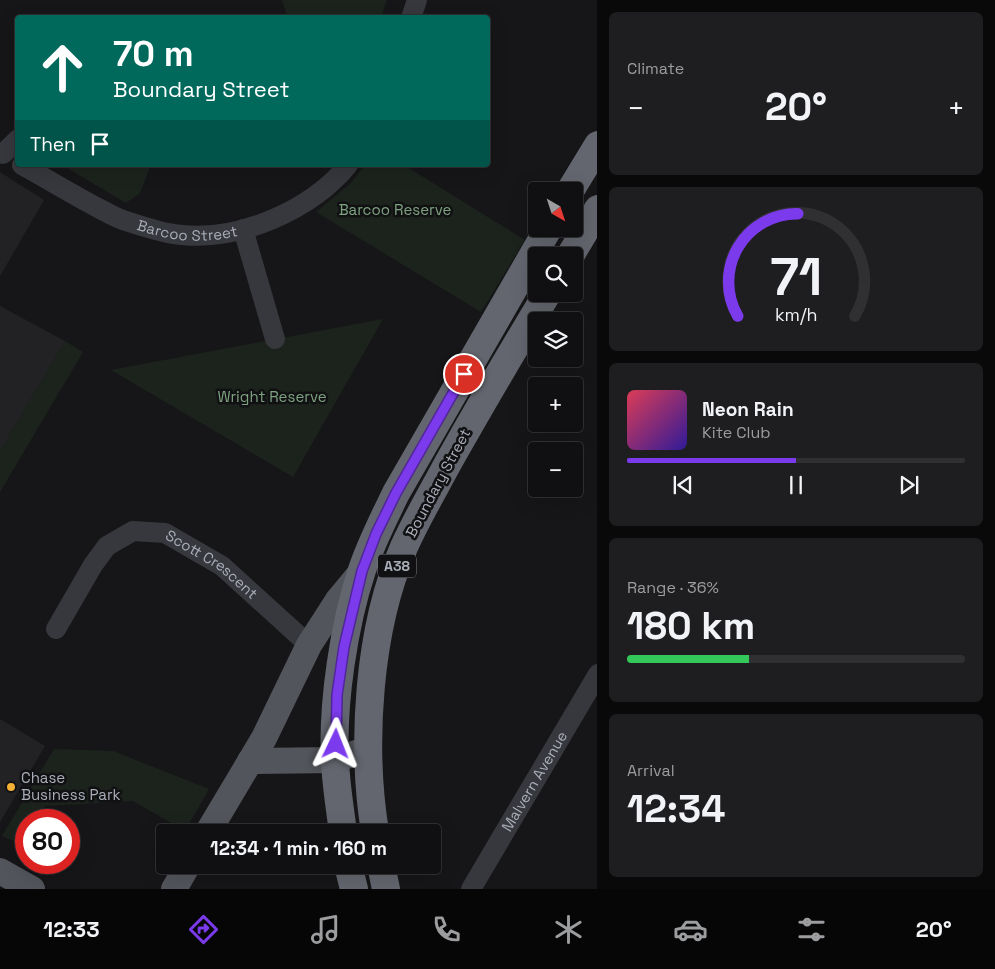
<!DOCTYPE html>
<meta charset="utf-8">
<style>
body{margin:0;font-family:"Space Grotesk",sans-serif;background:#1e1e20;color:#f1f3f6;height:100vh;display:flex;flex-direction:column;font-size:19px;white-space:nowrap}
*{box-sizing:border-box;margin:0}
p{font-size:16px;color:#9c9d9f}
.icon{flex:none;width:28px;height:28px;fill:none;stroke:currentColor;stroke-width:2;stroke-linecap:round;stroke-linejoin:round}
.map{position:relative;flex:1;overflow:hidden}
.details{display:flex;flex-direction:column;gap:12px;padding:12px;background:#09090a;width:398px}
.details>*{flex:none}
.hud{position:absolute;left:15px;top:15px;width:475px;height:152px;border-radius:5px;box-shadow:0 5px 20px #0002,0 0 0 1px #303032;background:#00695c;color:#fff;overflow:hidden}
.needle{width:32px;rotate:141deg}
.buttons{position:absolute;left:528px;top:182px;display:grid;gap:10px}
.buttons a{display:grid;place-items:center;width:55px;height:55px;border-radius:5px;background:#101012;box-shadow:0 5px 20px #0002,0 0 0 1px #303032;font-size:25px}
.speed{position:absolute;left:15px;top:809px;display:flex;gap:10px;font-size:25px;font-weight:700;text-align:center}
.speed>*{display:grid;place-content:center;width:65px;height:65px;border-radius:50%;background:#101012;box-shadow:0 5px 20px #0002,0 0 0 1px #303032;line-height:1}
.speed .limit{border:8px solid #d22;background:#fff;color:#111}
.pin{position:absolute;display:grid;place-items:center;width:42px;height:42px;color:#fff;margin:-21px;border:2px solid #fff;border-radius:50%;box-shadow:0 1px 5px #0007}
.me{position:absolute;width:55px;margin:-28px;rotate:2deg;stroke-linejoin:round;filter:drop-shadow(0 0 4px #0008)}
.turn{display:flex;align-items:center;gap:18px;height:105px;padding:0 15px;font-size:22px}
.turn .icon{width:65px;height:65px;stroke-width:2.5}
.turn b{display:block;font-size:35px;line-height:42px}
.then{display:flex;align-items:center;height:48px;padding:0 15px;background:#0003;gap:10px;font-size:19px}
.big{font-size:38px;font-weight:800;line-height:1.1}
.details .card{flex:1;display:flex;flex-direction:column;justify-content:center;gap:8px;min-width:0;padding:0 18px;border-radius:8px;background:#1e1e20}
.details .dial{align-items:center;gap:0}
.dial svg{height:130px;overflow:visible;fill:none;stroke:#303032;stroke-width:7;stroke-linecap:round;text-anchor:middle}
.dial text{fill:#f1f3f6;stroke:none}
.song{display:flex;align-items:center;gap:15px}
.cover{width:60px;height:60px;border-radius:8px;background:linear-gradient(135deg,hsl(350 70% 55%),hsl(250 70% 35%))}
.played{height:5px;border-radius:2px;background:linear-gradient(90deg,#7c3aed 50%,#303032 50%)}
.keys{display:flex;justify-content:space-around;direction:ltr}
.heat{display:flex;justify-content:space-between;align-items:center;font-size:28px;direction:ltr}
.charge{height:8px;border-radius:4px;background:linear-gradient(90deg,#34c759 36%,#303032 0)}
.trip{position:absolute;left:156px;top:824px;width:285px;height:50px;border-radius:5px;background:#101012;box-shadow:0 5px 20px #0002,0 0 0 1px #303032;font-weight:800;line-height:50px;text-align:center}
.dock{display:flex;height:80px;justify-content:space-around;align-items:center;background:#060607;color:#9c9d9f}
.dock .icon{width:35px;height:35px}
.dock .active{color:#7c3aed}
.dock b{font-size:22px;color:#f1f3f6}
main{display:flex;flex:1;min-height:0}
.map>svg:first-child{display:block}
</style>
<main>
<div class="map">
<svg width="598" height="889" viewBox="0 0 598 889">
<rect width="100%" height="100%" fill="#161618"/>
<g fill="#222225">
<path d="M0,172l44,28 -44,76z"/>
<path d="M0,306l65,35 -65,110z"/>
<path d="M0,719l45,27 -45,76z"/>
</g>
<g fill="#1c231d">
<path d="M282,0h105l-6,17 -93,1z"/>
<path d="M62,165h89l-11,28 -14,10z"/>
<path d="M365,165h39l121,75 -44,72 -165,-100 34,-28z"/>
<path d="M383,319l-90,158 -182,-107z"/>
<path d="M65,341l18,11 -83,140v-41z"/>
<path d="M54,749l59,2 96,38 -24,42 -52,-30 -88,5 -7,14h-12v20l-2,5 -22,-9z"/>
</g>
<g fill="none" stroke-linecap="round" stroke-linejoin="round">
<g stroke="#37383d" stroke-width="20">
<path d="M411,18l6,-18"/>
<path d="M3,154l15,-15"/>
<path id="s1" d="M22,165c27,15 53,31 80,45 8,4 16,9 24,11 15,5 40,13 56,14 58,6 129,-25 166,-70"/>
<path d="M243,229l32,110"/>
<path id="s2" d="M56,629l37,-64 14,-19 26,-15 32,2 57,33 87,79"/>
<path id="s3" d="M471,889l127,-215"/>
</g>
<g stroke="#53555c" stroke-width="26">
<path d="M250,761l85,-1 33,-11"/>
<path d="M208,832l56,-94 45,-93 29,-45 24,-29"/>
<path d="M0,871l32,18"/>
<path d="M174,889l14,-24"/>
</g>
<g stroke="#63666e" stroke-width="28">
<path d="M570,191l28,-46"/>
<path d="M570,256l28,-47"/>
<path d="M343,832c-3,-23 -7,-47 -8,-71 -3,-57 9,-137 27,-191 9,-27 22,-52 34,-77l152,-264"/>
<path d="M375,832c-14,-87 -7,-203 29,-285 13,-29 29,-56 44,-84 32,-57 65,-113 99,-169"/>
<path d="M348,865l6,24"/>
<path d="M381,865l5,24"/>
</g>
</g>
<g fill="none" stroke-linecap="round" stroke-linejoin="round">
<defs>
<path id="route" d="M336,744l1,-49 7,-48 18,-76 14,-37 20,-41 68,-119"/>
</defs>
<use href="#route" stroke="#51269a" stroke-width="12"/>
<use href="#route" stroke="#7c3aed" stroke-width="9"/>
</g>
<circle fill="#f2b134" stroke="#111113" stroke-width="2" cx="11" cy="787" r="5"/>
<g text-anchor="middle" stroke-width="5" stroke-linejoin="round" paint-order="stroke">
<rect fill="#111113" stroke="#7b7e86" stroke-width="1" x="378" y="554.5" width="38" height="23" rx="4"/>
<g font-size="14" font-weight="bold" fill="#a8adb8">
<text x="397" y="571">A38</text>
</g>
<g font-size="15" fill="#7fa381" stroke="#111113">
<text x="395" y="215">Barcoo Reserve</text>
<text x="272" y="402">Wright Reserve</text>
</g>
<g font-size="15" fill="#a8adb8" stroke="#111113">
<text dy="5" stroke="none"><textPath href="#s1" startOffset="181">Barcoo Street</textPath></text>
<text transform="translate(438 483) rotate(-62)" y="5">Boundary Street</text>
<text dy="5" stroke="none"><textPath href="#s2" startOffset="216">Scott Crescent</textPath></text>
<text dy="5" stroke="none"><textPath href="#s3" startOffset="125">Malvern Avenue</textPath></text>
</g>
<g font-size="15" fill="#a8adb8" stroke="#111113" text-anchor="start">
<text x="21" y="783">Chase<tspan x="21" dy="17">Business Park</tspan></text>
</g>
</g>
</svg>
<div class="buttons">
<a><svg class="needle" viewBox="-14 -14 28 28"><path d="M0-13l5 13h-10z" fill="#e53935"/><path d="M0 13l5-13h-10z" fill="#9c9d9f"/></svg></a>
<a><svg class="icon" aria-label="search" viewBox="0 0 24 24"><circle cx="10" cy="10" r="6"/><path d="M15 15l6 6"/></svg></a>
<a><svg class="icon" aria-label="layers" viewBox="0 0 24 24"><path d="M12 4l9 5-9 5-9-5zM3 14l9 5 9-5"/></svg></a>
<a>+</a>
<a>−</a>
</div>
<div class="speed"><div class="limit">80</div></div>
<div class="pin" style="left:464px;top:374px;background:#d93025"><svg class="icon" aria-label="arrive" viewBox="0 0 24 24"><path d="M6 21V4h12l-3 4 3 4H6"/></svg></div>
<svg class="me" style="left:336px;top:744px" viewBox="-20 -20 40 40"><path d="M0-17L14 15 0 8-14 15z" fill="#7c3aed" stroke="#fff" stroke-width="4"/></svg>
<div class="trip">12:34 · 1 min · 160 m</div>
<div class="hud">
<div class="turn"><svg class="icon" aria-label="ahead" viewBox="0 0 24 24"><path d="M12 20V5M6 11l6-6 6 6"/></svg><div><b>70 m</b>Boundary Street</div></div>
<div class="then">Then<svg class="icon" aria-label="arrive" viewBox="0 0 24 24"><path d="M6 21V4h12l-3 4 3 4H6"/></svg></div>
</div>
</div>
<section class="details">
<div class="card"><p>Climate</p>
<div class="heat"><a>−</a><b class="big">20°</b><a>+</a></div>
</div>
<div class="card dial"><svg viewBox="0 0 100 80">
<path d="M14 69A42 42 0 1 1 86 69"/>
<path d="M14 69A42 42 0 0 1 51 6" stroke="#7c3aed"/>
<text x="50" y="56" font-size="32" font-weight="700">71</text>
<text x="50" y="72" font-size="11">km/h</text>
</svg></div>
<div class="card">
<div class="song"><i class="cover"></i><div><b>Neon Rain</b><p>Kite Club</p></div></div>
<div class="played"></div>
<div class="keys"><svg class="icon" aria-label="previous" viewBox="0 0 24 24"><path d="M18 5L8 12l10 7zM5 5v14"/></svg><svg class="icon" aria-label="pause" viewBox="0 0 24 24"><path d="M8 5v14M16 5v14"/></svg><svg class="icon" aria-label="next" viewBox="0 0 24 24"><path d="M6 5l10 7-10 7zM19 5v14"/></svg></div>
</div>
<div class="card"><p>Range · 36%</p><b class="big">180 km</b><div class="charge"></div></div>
<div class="card"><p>Arrival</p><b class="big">12:34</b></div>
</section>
</main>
<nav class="dock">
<b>12:33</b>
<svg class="icon active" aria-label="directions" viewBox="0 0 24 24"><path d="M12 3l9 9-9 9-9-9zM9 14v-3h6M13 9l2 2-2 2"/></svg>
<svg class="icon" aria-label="music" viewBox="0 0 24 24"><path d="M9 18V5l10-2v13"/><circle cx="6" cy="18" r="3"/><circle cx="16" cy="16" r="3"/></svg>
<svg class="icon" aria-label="phone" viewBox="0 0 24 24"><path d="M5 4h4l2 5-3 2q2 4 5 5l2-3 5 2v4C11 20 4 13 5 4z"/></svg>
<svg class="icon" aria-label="climate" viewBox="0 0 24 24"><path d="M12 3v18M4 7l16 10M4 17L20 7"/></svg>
<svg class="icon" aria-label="car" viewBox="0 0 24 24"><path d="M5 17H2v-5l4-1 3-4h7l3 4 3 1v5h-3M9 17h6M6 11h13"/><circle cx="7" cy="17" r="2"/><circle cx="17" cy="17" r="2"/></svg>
<svg class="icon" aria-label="filters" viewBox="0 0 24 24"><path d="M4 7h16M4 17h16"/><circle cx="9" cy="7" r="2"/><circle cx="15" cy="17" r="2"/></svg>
<b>20°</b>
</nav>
